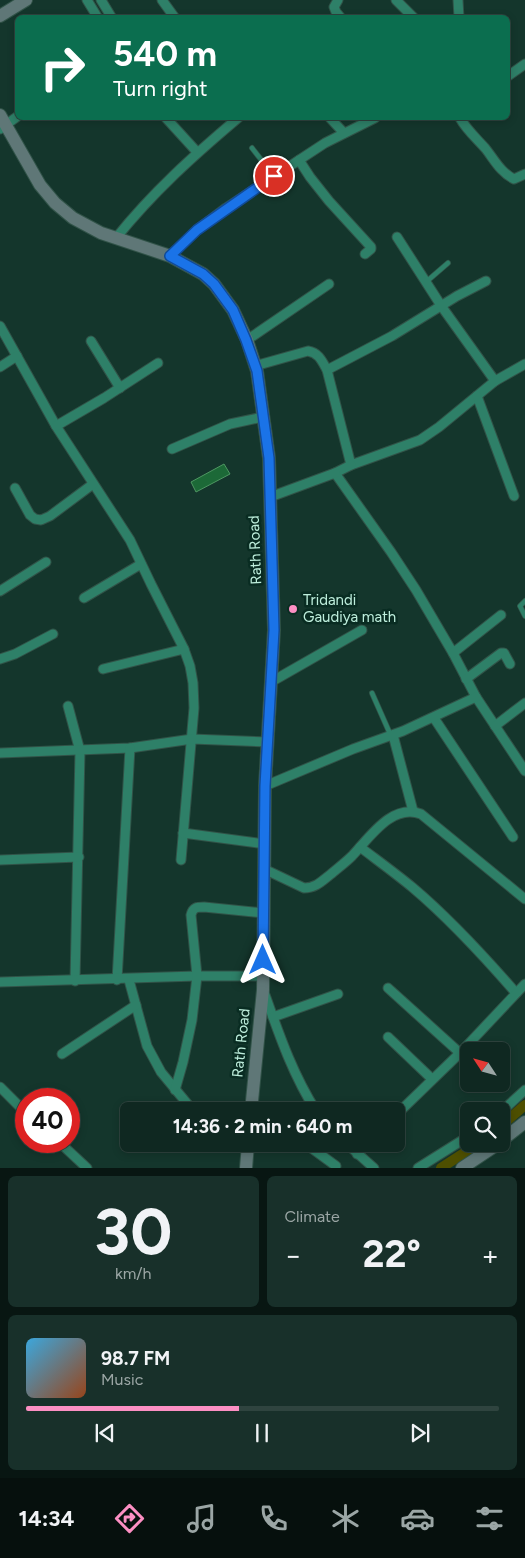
<!DOCTYPE html>
<meta charset="utf-8">
<style>
body{margin:0;font-family:Figtree,sans-serif;background:#18302a;color:#f1f3f6;height:100vh;display:flex;flex-direction:column;font-size:19px;white-space:nowrap}
*{box-sizing:border-box;margin:0}
p{font-size:16px;color:#9ba6a5}
.icon{flex:none;width:28px;height:28px;fill:none;stroke:currentColor;stroke-width:2;stroke-linecap:round;stroke-linejoin:round}
.map{position:relative;height:1168px;overflow:hidden}
.details{display:flex;flex-direction:column;gap:8px;padding:8px;background:#081612;flex:1}
.details>*{flex:none}
.guide{position:absolute;left:15px;top:15px;width:495px;height:105px;border-radius:8px;box-shadow:0 2px 8px #0003,0 0 0 1px #2f443f;background:#0b6e4f;color:#fff;overflow:hidden}
.needle{width:32px;rotate:306deg}
.fabs{position:absolute;left:460px;top:1042px;display:grid;gap:10px}
.fabs a{display:grid;place-items:center;width:50px;height:50px;border-radius:8px;background:#0f2821;box-shadow:0 2px 8px #0003,0 0 0 1px #2f443f;font-size:25px}
.speed{position:absolute;left:15px;top:1088px;display:flex;gap:10px;font-size:25px;font-weight:700;text-align:center}
.speed>*{display:grid;place-content:center;width:65px;height:65px;border-radius:50%;background:#0f2821;box-shadow:0 2px 8px #0003,0 0 0 1px #2f443f;line-height:1}
.speed .limit{border:8px solid #d22;background:#fff;color:#111}
.pin{position:absolute;display:grid;place-items:center;width:42px;height:42px;color:#fff;margin:-21px;border:2px solid #fff;border-radius:50%;box-shadow:0 1px 5px #0007}
.me{position:absolute;width:55px;margin:-28px;rotate:0deg;stroke-linejoin:round;filter:drop-shadow(0 0 4px #0008)}
.turn{display:flex;align-items:center;gap:18px;height:105px;padding:0 15px;font-size:22px}
.turn .icon{width:65px;height:65px;stroke-width:2.5}
.turn b{display:block;font-size:35px;line-height:42px}
.big{font-size:38px;font-weight:700;line-height:1.1}
.details .tile{flex:1;display:flex;flex-direction:column;justify-content:center;gap:8px;min-width:0;padding:0 18px;border-radius:8px;background:#18302a}
.details .dial{align-items:center;gap:0}
.dial b{font-size:65px;line-height:1}
.song{display:flex;align-items:center;gap:15px}
.cover{width:60px;height:60px;border-radius:8px;background:linear-gradient(135deg,hsl(200 70% 55%),hsl(20 70% 35%))}
.played{height:5px;border-radius:2px;background:linear-gradient(90deg,#fc8fc3 45%,#2f443f 45%)}
.keys{display:flex;justify-content:space-around;direction:ltr}
.heat{display:flex;justify-content:space-between;align-items:center;font-size:28px;direction:ltr}
.details .tiles{flex:1;display:grid;gap:8px;grid-template-columns:1fr 1fr}
.tile:last-child{grid-column:span 2}
.trip{position:absolute;left:120px;top:1102px;width:285px;height:50px;border-radius:8px;background:#0f2821;box-shadow:0 2px 8px #0003,0 0 0 1px #2f443f;font-weight:700;line-height:50px;text-align:center}
.tab-bar{display:flex;height:80px;justify-content:space-around;align-items:center;background:#06100d;color:#9ba6a5}
.tab-bar .icon{width:35px;height:35px}
.tab-bar .on{color:#fc8fc3}
.tab-bar b{font-size:22px;color:#f1f3f6}
.map>svg:first-child{display:block}
</style>
<div class="map">
<svg width="525" height="1168" viewBox="0 0 525 1168">
<rect width="100%" height="100%" fill="#14362c"/>
<g fill="none" stroke-linecap="round" stroke-linejoin="round">
<g stroke="#4e4f00" stroke-width="10">
<path d="M501,1126l24,-21"/>
<path d="M441,1168l37,-24"/>
</g>
</g>
<path fill="#1c6937" stroke="#4e9762" d="M224,464l6,10 -34,18 -5,-10z"/>
<g fill="none" stroke-linecap="round" stroke-linejoin="round">
<defs>
<g id="lane">
<path d="M252,148l22,28"/>
<path d="M426,282l22,-19"/>
<path d="M525,601l-5,5 5,10"/>
<path d="M372,693l19,43"/>
</g>
<g id="street">
<path d="M87,0l11,18"/>
<path d="M101,0l11,18"/>
<path d="M162,0l13,18"/>
<path d="M338,0l-4,7 2,5 5,6"/>
<path d="M396,0l18,18"/>
<path d="M458,0l1,18"/>
<path d="M508,76l17,-12"/>
<path d="M166,118l31,34"/>
<path d="M330,118l14,15"/>
<path d="M460,118c6,11 16,20 25,30 9,11 15,24 29,31l11,-5"/>
<path d="M0,129l18,-13"/>
<path d="M299,160l11,17 19,24 42,46v2l-6,5"/>
<path d="M397,237l45,70 53,74"/>
<path d="M116,238c37,-46 77,-82 122,-120"/>
<path d="M170,256l27,-26 29,-22 99,-65 50,-25"/>
<path d="M0,326l56,100 74,114 21,44 33,65 6,17 3,17 1,25 -13,152"/>
<path d="M247,340l82,-56"/>
<path d="M91,341l29,47"/>
<path d="M255,366l53,-15c11,2 14,10 19,19l24,95 69,-25 19,-13 56,-46 30,-17"/>
<path d="M0,367l17,-11"/>
<path d="M327,370l65,-34 65,-40 29,-15"/>
<path d="M477,396l37,100"/>
<path d="M56,426l48,-28 54,-35"/>
<path d="M172,449l58,-25 33,-7"/>
<path d="M351,465l-16,8 56,79 25,38 37,63 23,44 49,74"/>
<path d="M15,488l15,27 5,4 6,1 9,-4 43,-32"/>
<path d="M270,497l65,-24"/>
<path d="M0,591l46,-29"/>
<path d="M84,598l57,-34"/>
<path d="M453,653l48,-38"/>
<path d="M0,659l15,-5 38,-20"/>
<path d="M103,669l81,-20"/>
<path d="M466,679l35,-26h3l6,11"/>
<path d="M271,682l91,-52"/>
<path d="M68,706l12,45 -5,230"/>
<path d="M434,718l79,119"/>
<path d="M495,726l30,-23"/>
<path d="M393,735l20,76"/>
<path d="M0,753l130,-5 62,-9 76,3"/>
<path d="M265,786l88,-37 50,-18 73,-34"/>
<path d="M183,833l82,11"/>
<path d="M360,847c17,13 35,26 52,40 38,32 71,68 104,106"/>
<path d="M0,860l79,-3"/>
<path d="M264,869l40,19c12,0 18,-7 27,-14 7,-6 15,-12 21,-18 18,-19 40,-53 69,-42l104,85"/>
<path d="M117,980l13,-232"/>
<path d="M129,980l18,66 14,26 29,35 5,4"/>
<path d="M0,982l197,-6h66"/>
<path d="M388,988l72,65"/>
<path d="M264,992c15,42 28,81 52,119"/>
<path d="M273,1017l65,-23"/>
<path d="M388,1037l44,42"/>
<path d="M62,1054l74,-49"/>
<path d="M0,1087l26,26"/>
<path d="M175,1090l8,-28 9,-42 5,-44 -6,-61c2,-8 6,-8 13,-8l59,6"/>
<path d="M252,1103l11,8"/>
<path d="M501,1112l24,-22"/>
<path d="M396,1115l64,-62 65,-69"/>
<path d="M58,1141l29,27"/>
<path d="M306,1144l30,22"/>
<path d="M347,1144l27,24"/>
<path d="M357,1154l10,-10"/>
<path d="M418,1168l51,-32"/>
</g>
<g id="secondary">
<path d="M0,16l26,-16"/>
<path d="M0,115l40,70 15,18 18,15 28,15 69,23 33,18 11,10 19,26 14,30 10,31 12,87 5,172 -9,156 -2,204 -12,121"/>
<path d="M501,1141l24,-19"/>
<path d="M246,1168l2,-24"/>
<path d="M462,1168l36,-24"/>
</g>
</defs>
<use href="#lane" stroke="#315348" stroke-width="6"/>
<use href="#street" stroke="#315348" stroke-width="11"/>
<use href="#secondary" stroke="#315348" stroke-width="14"/>
<use href="#lane" stroke="#2e8068" stroke-width="4.5"/>
<use href="#street" stroke="#2e8068" stroke-width="9"/>
<use href="#secondary" stroke="#5f7777" stroke-width="12"/>
</g>
<g fill="none" stroke-linecap="round" stroke-linejoin="round">
<defs>
<path id="route" d="M263,960l2,-174 9,-156 -5,-172 -12,-87 -11,-31 -13,-30 -19,-26 -11,-10 -33,-18 27,-26 77,-54"/>
</defs>
<use href="#route" stroke="#114b97" stroke-width="12"/>
<use href="#route" stroke="#1a73e8" stroke-width="9"/>
</g>
<circle fill="#fc8fc3" stroke="#092c22" stroke-width="2" cx="293" cy="609" r="5"/>
<g text-anchor="middle" stroke-width="5" stroke-linejoin="round" paint-order="stroke">
<g font-size="15" fill="#beeedc" stroke="#092c22">
<text transform="translate(255 550) rotate(-92)" y="5">Rath Road</text>
<text transform="translate(241 1043) rotate(-84)" y="5">Rath Road</text>
</g>
<g font-size="15" fill="#beeedc" stroke="#092c22" text-anchor="start">
<text x="303" y="605">Tridandi<tspan x="303" dy="17">Gaudiya math</tspan></text>
</g>
</g>
</svg>
<div class="fabs">
<a><svg class="needle" viewBox="-14 -14 28 28"><path d="M0-13l5 13h-10z" fill="#e53935"/><path d="M0 13l5-13h-10z" fill="#9ba6a5"/></svg></a>
<a><svg class="icon" aria-label="search" viewBox="0 0 24 24"><circle cx="10" cy="10" r="6"/><path d="M15 15l6 6"/></svg></a>
</div>
<div class="speed"><div class="limit">40</div></div>
<div class="pin" style="left:274px;top:176px;background:#d93025"><svg class="icon" aria-label="arrive" viewBox="0 0 24 24"><path d="M6 21V4h12l-3 4 3 4H6"/></svg></div>
<svg class="me" style="left:263px;top:960px" viewBox="-20 -20 40 40"><path d="M0-17L14 15 0 8-14 15z" fill="#1a73e8" stroke="#fff" stroke-width="4"/></svg>
<div class="trip">14:36 · 2 min · 640 m</div>
<div class="guide">
<div class="turn"><svg class="icon" aria-label="right" viewBox="0 0 24 24"><path d="M7 20v-9h11M14 6l5 5-5 5"/></svg><div><b>540 m</b>Turn right</div></div>
</div>
</div>
<section class="details">
<div class="tiles">
<div class="tile dial"><b>30</b><p>km/h</p></div>
<div class="tile"><p>Climate</p>
<div class="heat"><a>−</a><b class="big">22°</b><a>+</a></div>
</div>
<div class="tile">
<div class="song"><i class="cover"></i><div><b>98.7 FM</b><p>Music</p></div></div>
<div class="played"></div>
<div class="keys"><svg class="icon" aria-label="previous" viewBox="0 0 24 24"><path d="M18 5L8 12l10 7zM5 5v14"/></svg><svg class="icon" aria-label="pause" viewBox="0 0 24 24"><path d="M8 5v14M16 5v14"/></svg><svg class="icon" aria-label="next" viewBox="0 0 24 24"><path d="M6 5l10 7-10 7zM19 5v14"/></svg></div>
</div>
</div>
</section>
<nav class="tab-bar">
<b>14:34</b>
<svg class="icon on" aria-label="directions" viewBox="0 0 24 24"><path d="M12 3l9 9-9 9-9-9zM9 14v-3h6M13 9l2 2-2 2"/></svg>
<svg class="icon" aria-label="music" viewBox="0 0 24 24"><path d="M9 18V5l10-2v13"/><circle cx="6" cy="18" r="3"/><circle cx="16" cy="16" r="3"/></svg>
<svg class="icon" aria-label="phone" viewBox="0 0 24 24"><path d="M5 4h4l2 5-3 2q2 4 5 5l2-3 5 2v4C11 20 4 13 5 4z"/></svg>
<svg class="icon" aria-label="climate" viewBox="0 0 24 24"><path d="M12 3v18M4 7l16 10M4 17L20 7"/></svg>
<svg class="icon" aria-label="car" viewBox="0 0 24 24"><path d="M5 17H2v-5l4-1 3-4h7l3 4 3 1v5h-3M9 17h6M6 11h13"/><circle cx="7" cy="17" r="2"/><circle cx="17" cy="17" r="2"/></svg>
<svg class="icon" aria-label="filters" viewBox="0 0 24 24"><path d="M4 7h16M4 17h16"/><circle cx="9" cy="7" r="2"/><circle cx="15" cy="17" r="2"/></svg>
</nav>
